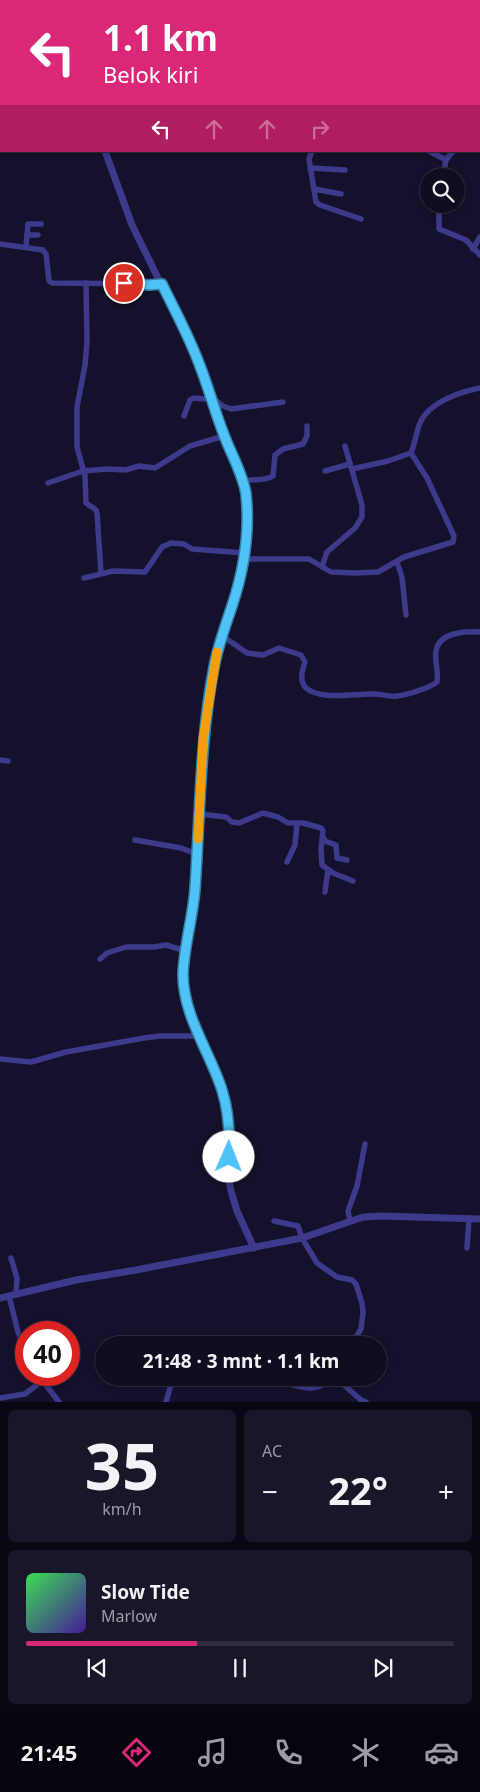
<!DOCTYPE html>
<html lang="id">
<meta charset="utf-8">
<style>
body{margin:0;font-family:"Noto Sans",sans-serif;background:#19162a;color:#f1f3f6;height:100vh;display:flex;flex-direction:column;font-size:19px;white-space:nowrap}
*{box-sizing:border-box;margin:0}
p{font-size:16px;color:#9c9ca5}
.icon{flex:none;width:28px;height:28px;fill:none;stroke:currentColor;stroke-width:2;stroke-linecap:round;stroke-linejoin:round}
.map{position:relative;height:1402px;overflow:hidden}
.panel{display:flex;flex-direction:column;gap:8px;padding:8px;background:#090712;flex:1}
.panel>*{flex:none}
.top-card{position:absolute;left:0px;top:0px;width:480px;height:152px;box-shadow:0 2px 8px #0003,0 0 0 1px #302d3f;background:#db2777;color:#fff;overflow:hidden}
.tools{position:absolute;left:420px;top:168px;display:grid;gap:10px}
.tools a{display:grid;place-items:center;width:45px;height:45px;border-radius:50%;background:#100d21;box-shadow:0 2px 8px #0003,0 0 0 1px #302d3f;font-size:25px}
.speed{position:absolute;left:15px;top:1321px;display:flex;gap:10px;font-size:25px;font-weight:700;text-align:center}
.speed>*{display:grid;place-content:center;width:65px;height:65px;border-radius:50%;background:#100d21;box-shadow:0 2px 8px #0003,0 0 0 1px #302d3f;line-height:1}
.speed .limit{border:8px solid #d22;background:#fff;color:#111}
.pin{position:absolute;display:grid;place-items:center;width:42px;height:42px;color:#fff;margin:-21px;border:2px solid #fff;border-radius:50%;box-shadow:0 1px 5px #0007}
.me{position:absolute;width:55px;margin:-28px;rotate:1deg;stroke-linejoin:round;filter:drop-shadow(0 0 4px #0008)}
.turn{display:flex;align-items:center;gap:18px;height:105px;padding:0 20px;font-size:22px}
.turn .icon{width:65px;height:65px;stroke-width:2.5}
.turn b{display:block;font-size:35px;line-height:42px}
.lanes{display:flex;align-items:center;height:48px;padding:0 20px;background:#0003;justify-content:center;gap:25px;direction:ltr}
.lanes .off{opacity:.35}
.big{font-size:38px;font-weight:700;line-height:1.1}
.panel .tile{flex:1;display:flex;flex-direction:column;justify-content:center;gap:8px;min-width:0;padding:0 18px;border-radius:8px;background:#19162a}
.panel .dial{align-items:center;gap:0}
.dial b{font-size:65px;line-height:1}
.song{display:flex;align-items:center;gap:15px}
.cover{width:60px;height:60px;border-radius:8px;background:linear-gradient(135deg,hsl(130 70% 55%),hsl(260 70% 35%))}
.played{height:5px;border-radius:2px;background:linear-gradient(90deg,#db2777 40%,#302d3f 40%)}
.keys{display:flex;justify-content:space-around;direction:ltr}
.heat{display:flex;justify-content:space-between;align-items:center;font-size:28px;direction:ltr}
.panel .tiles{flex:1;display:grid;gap:8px;grid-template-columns:1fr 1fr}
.tile:last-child{grid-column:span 2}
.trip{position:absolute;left:95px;top:1336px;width:292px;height:50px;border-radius:25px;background:#100d21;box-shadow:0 2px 8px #0003,0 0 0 1px #302d3f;font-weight:700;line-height:50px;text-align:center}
.menu{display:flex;height:80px;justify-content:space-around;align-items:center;background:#06050d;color:#9c9ca5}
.menu .icon{width:35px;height:35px}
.menu .selected{color:#db2777}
.menu b{font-size:22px;color:#f1f3f6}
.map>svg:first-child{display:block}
</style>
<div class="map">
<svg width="480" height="1402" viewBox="0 0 480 1402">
<rect width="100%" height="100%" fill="#15112c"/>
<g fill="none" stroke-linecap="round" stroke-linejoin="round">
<g stroke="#3d3a8c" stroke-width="5.5">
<path d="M153,1v-1"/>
<path d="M397,1v-1"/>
<path d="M479,129l1,-1"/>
<path d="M312,151l-3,8 7,43 4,3 41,14"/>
<path d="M429,151l17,9"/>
<path d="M310,168l35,2"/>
<path d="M443,176l3,-16 7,-9"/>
<path d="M314,189l27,5"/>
<path d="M439,204v25l27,11 14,15"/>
<path d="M27,235h11"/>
<path d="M0,244l43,6 3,4 3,27 3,2 110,1"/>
<path d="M26,247l2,-23h13"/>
<path d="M473,249l7,-12"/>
<path d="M86,283l1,59 -2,23 -8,42v40l8,29 1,27 10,7 1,3 4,60"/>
<path d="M184,416l6,-16 4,-2 21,2 8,6 8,3 52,-7"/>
<path d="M352,469l36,-8 23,-8"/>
<path d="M325,471l25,-7"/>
<path d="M243,481c10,-3 21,1 30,-5l2,-21 8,-6 20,-5 4,-8v-10"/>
<path d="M48,483l35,-12 24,-2 19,1 13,-4 16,2 35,-22 34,-10"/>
<path d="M244,559h65l22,13 24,1 23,-1 26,-15 49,-15 1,-6 -27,-58 -16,-25c4,-10 5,-20 9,-30 9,-21 40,-31 60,-35"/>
<path d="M397,562l5,15 4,38"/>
<path d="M322,567l5,-15 28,-24 7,-11v-12l-17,-59"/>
<path d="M84,578l29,-7 32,1 17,-25 9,-4 13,1 8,5 53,4"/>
<path d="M221,635l26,18 16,2 16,-7 22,7 4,7c-3,9 -6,19 1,26 15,13 50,5 68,6 8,0 15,3 23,2 9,-1 33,-8 40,-14 2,-11 -3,-21 -1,-31 3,-19 30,-20 44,-19"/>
<path d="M0,760l8,1"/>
<path d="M200,814l26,3 6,5 7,1 24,-10 15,4 10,6h15l18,5 2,3 -2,18 1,16 11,8 20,8"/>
<path d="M323,837l2,4 11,4 1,13 10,2"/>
<path d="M135,840l46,8 16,6"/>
<path d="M287,862l8,-17 2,-22"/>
<path d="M325,892l3,-22"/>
<path d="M100,959l7,-6 19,-6h28l12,-2 20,6"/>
<path d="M0,1059l31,3 35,-10 78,-14 16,-2h39"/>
<path d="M274,1221l24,5 4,12 15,25 20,14 15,3 4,4 6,19 1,10 -2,16 -10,16"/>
<path d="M350,1221l-2,-10 9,-25 8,-42"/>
<path d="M467,1248l2,-29"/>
<path d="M11,1258l6,20 -1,16"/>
<path d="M9,1296l9,36 8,19"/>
<path d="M301,1343l6,2"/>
<path d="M38,1375l21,27"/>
<path d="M336,1378l25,22 5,2"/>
<path d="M280,1381c17,5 38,14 50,-3"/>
<path d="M0,1398l25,-4 17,-13"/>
<path d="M166,1402l7,-24"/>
</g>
<g stroke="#3d3a8c" stroke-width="7">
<path d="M17,0l1,1"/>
<path d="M105,151l27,74 68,139 19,58 14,38 9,16 4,16 2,29 -4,38 -12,46 -11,30 -13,63 -5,41 -3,83 -5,69 -12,79v15l6,22 10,29 23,54 7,26 1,23 -2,37 3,15 6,20 17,37"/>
<path d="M0,1298l76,-18 60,-10 166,-32 61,-21 18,-1 99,3"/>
</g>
</g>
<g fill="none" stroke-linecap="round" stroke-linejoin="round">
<defs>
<path id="route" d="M124,283l25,2 13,-1c13,27 28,54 38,82 9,23 15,46 24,69 7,19 19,39 22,59 4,38 -2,76 -14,112 -7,21 -14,40 -18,61 -14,73 -14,148 -19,222 -2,28 -11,57 -12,85 0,42 27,78 39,116 7,22 8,44 7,67"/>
</defs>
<use href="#route" stroke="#337fa1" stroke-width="12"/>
<use href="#route" stroke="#4fc3f7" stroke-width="9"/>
<path stroke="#f59e0b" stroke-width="9" d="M198,839l5,-100 14,-87"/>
</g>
</svg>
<div class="tools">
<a><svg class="icon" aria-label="search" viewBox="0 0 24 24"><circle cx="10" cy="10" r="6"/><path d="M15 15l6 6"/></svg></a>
</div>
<div class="speed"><div class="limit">40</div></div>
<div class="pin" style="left:124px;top:283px;background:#d93025"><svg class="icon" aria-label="arrive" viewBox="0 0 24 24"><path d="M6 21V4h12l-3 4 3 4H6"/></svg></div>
<svg class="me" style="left:229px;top:1157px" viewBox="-20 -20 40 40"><circle r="19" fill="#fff"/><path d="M0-13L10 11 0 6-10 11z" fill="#4fc3f7"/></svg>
<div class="trip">21:48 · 3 mnt · 1.1 km</div>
<div class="top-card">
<div class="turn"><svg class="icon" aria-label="left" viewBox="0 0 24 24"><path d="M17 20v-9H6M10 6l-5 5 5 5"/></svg><div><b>1.1 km</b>Belok kiri</div></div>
<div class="lanes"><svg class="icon" aria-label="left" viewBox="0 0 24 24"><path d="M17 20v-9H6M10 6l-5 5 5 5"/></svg><svg class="icon off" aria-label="ahead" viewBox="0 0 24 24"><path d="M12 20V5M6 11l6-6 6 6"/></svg><svg class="icon off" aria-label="ahead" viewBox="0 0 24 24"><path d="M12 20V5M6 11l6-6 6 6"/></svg><svg class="icon off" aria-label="right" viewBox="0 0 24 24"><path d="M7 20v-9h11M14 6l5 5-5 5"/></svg></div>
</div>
</div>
<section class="panel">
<div class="tiles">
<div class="tile dial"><b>35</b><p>km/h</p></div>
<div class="tile"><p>AC</p>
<div class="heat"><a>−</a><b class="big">22°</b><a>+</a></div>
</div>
<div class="tile">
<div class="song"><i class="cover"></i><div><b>Slow Tide</b><p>Marlow</p></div></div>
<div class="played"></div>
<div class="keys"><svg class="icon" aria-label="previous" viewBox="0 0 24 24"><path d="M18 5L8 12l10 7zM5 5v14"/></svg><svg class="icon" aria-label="pause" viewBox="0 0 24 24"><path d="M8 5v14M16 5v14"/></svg><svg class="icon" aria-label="next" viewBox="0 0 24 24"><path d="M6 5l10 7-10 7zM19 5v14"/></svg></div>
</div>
</div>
</section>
<nav class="menu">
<b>21:45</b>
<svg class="icon selected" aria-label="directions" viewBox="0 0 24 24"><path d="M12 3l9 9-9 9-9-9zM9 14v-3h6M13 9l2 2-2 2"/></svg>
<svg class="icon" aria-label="music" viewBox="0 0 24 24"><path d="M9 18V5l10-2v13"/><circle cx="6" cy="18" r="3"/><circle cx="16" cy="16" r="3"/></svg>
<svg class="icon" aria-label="phone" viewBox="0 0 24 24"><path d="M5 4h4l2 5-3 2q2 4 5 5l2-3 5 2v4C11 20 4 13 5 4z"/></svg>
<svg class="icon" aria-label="climate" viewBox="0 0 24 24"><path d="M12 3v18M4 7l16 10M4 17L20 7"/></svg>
<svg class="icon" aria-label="car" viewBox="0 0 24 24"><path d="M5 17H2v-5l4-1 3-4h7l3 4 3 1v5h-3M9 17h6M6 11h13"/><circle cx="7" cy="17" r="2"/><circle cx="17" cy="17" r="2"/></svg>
</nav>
